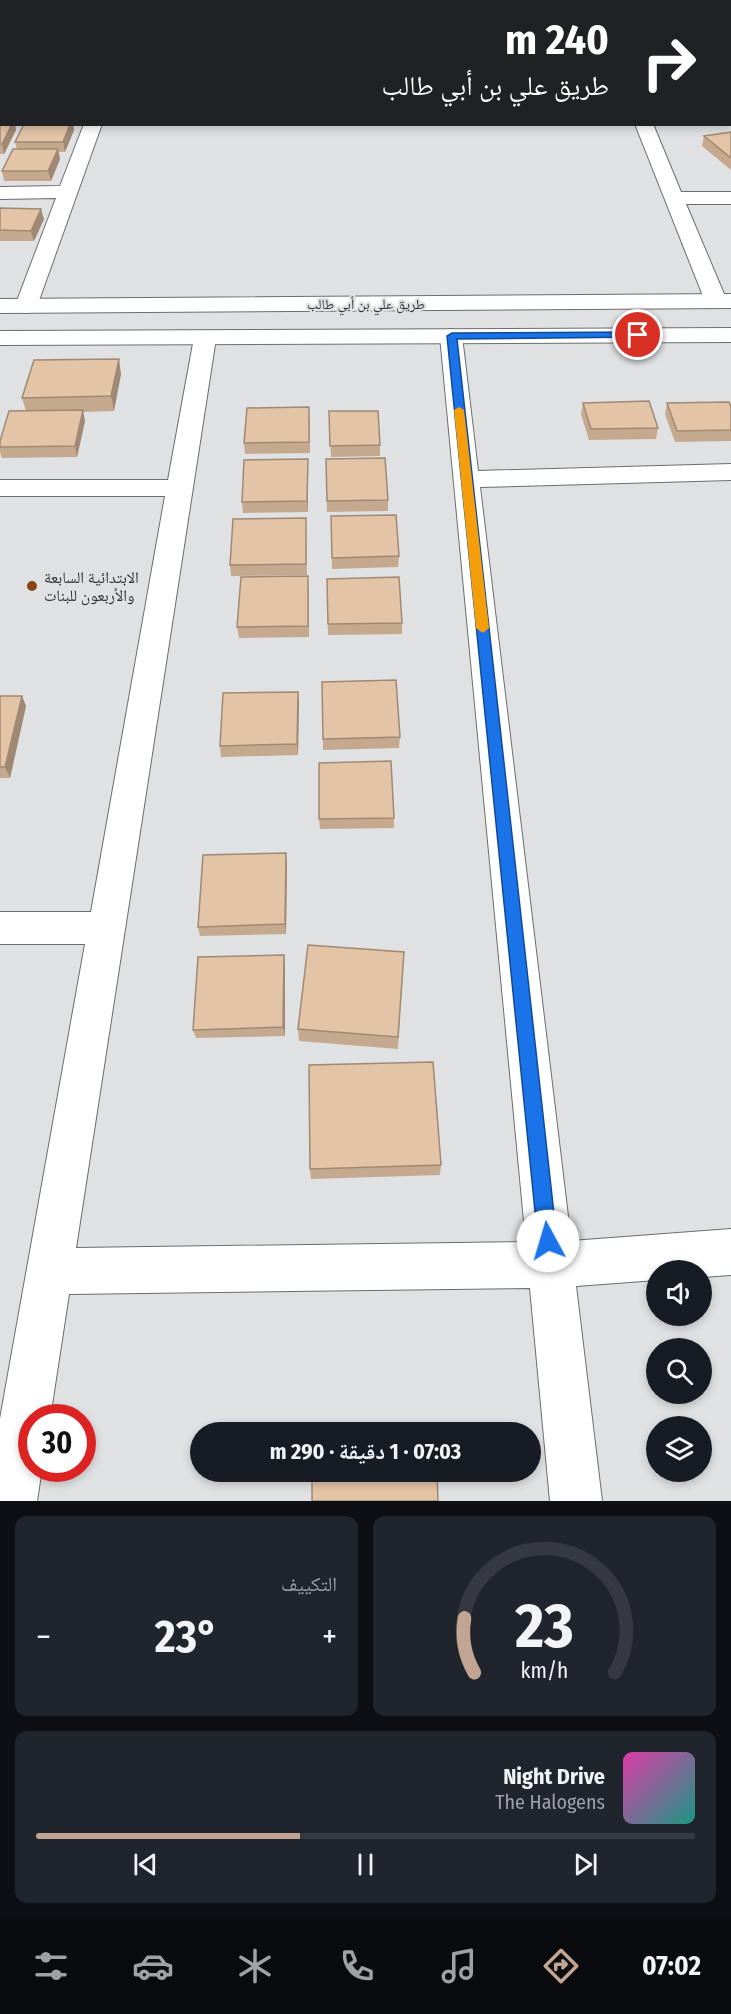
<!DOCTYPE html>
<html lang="ar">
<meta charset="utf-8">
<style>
body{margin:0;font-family:"Fira Sans Condensed","Noto Naskh Arabic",sans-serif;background:#20242c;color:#f1f3f6;direction:rtl;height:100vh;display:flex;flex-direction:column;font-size:22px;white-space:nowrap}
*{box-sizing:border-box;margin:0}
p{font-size:20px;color:#9ea1a6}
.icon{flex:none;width:33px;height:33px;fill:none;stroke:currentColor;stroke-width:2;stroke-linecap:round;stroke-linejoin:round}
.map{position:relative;height:1501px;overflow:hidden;direction:ltr}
.details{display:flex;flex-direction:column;gap:15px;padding:15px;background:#0d0f14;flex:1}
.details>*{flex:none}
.banner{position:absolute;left:0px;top:0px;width:732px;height:126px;box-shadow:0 3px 9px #0003;direction:rtl;background:#202124;color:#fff;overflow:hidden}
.fabs{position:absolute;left:646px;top:1260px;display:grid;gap:12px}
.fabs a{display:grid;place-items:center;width:66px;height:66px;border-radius:50%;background:#171b24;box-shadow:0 3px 9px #0003;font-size:30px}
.speed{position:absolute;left:18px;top:1404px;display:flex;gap:12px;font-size:30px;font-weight:700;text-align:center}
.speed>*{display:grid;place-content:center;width:78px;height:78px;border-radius:50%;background:#171b24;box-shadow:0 3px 9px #0003;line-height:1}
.speed .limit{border:9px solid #d22;background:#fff;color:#111}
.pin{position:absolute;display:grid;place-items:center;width:51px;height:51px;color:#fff;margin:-26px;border:3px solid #fff;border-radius:50%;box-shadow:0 2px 6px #0007}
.me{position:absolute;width:66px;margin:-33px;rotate:354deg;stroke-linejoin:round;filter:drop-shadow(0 0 4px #0008)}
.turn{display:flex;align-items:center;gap:21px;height:126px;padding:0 24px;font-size:27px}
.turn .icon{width:78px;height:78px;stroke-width:2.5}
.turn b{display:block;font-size:42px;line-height:51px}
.big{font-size:45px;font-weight:700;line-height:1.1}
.details .widget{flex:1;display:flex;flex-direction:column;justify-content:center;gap:9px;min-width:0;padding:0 21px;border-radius:12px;background:#20242c}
.details .dial{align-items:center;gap:0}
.dial svg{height:156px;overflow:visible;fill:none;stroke:#363941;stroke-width:7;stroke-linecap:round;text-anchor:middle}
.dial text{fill:#f1f3f6;stroke:none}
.song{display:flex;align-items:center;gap:18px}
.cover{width:72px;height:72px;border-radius:9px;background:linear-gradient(135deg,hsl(320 70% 55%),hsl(170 70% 35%))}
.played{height:6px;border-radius:3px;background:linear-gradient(90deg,#c2a492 40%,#363941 40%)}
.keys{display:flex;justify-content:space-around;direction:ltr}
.heat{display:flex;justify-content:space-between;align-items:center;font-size:33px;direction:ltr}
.details .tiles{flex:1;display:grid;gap:15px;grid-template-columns:1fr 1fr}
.widget:last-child{grid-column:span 2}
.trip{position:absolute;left:190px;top:1422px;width:351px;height:60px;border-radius:30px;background:#171b24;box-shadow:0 3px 9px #0003;font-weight:700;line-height:60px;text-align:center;direction:rtl}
.dock{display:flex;height:96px;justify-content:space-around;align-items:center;background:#090b0e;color:#9ea1a6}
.dock .icon{width:42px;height:42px}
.dock .active{color:#c2a492}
.dock b{font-size:27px;color:#f1f3f6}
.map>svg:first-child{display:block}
</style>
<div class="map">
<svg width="731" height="1501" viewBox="0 0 731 1501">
<rect width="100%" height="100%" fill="#dfe1e2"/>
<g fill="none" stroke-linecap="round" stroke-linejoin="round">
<defs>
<g id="minor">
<path d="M0,0h8l-6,2 -2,4z"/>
<path d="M133,0h14l-15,2z"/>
<path d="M585,0h14l1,2h-15z"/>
<path d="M725,0h6v7l-1,-5h-6z"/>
<rect x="0" y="20" width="2" height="10"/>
<path d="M84,124h18l-65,182 -3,5 -8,2 -8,-2 -3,-5 41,-108 -56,1v-12l60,-1z"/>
<path d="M635,124h18l28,68h50v12h-45l41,97 -3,5 -8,2 -8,-2 -3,-5z"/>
<path d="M451,329l8,2 3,5 16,135 253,-7v16l-251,7 91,754 160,-12v46l-29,2v-7h-45v10l-81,6 26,215h-52l-20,-213 -461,6 -19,124h-18v50h10l-5,33h-37v-82l85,-475h-85v-32h91l74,-416h-165v-16h168l26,-142 3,-5 8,-2 8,2 3,5 -140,910 450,-6 -86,-906 3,-5z"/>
</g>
<g id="major">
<path d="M731,294v14l-731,5v-14z"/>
<path d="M731,328v14l-731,3v-14z"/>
</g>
</defs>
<use href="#minor" stroke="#6c6d6f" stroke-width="2"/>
<use href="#major" stroke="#6c6d6f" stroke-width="2"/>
<use href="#minor" fill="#fff" fill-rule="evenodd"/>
<use href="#major" fill="#fff" fill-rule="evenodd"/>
</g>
<g fill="#c4a98f">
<rect x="388" y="0" width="132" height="2"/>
<path d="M2,48v24h-2v-21z"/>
<path d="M2,75v37h-2v-34z"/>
<path d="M0,120l2,4h13l1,6 -12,24h-4z"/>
<path d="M24,124h49l1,6 -9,22h-6l1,7 -9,22h-47l-2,-10 15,-22 -2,-7z"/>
<path d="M731,132v38l-29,-24 2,-10z"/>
<path d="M0,208l44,11 -10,22h-34z"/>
<path d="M121,374l-7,37 -31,1 2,9 -8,36 -75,1 -2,-6v-11l26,-30 -4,-13z"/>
<path d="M583,403l75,25 -2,11 -67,1 -8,-26z"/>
<path d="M667,403l64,4v34l-56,1 -10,-28z"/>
<path d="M329,411l51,34v11l-49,1z"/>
<path d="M310,418v35l-65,1 -1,-11z"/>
<path d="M326,459l62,41v11l-61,1z"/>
<path d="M308,471v41l-65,1 -1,-11z"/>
<path d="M331,516l68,40 -1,11 -66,2z"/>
<path d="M306,518l1,57 -76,1 -1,-11z"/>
<path d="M327,579l75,44v11l-74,1z"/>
<path d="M309,587v50l-70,1 -2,-11z"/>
<path d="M0,696l26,10 -16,72h-10z"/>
<path d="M299,702l-1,53 -77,2 -1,-11z"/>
<path d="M400,737l-1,11 -76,2v-11z"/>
<path d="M394,818v10l-74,1 -1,-10z"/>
<path d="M287,863l-1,71 -86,2 -2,-9z"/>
<path d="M404,952l-6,97 -99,-8 -1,-12z"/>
<path d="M285,964v72l-89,2 -3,-8z"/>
<path d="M441,1165l-1,10 -129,4 -1,-10z"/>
</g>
<g fill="#a08974">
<path d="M12,124h3l1,6 -12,24 -2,-10z"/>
<path d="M70,124h3l1,6 -9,22 -2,-10z"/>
<path d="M58,149l2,10 -9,22 -3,-10z"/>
<path d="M41,209l3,10 -10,22 -3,-10z"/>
<path d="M119,359l2,15 -7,37 -3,-15z"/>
<path d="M83,410l2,11 -8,36 -2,-11z"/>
<path d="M308,459v53l-1,-11z"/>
<path d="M298,692l1,10 -1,53 -1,-11z"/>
<path d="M22,696l4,10 -16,72 -5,-11z"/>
<path d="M286,853l1,10 -1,71 -1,-10z"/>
<path d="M284,955l1,9v72l-2,-9z"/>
</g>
<g fill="#e4c4a6" stroke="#a08974" stroke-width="1.5">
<path d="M35,0h36l-1,2h-35z"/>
<rect x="77" y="0" width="37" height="2"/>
<path d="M403,0h83l1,2h-84z"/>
<path d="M2,48v14h-2v-11z"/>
<rect x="0" y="88" width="2" height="15"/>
<path d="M0,120h2v4h10l-10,20h-2z"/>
<path d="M24,124h46l-7,18h-48z"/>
<path d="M731,132v26l-27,-22z"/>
<path d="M13,149h45l-10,22h-46z"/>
<path d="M0,208l41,1 -10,22 -31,-1z"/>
<path d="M119,359l-8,37 -89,2 12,-38z"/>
<path d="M649,401l9,27 -67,1 -8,-26z"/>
<path d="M729,402l2,5v23l-54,1 -10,-28z"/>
<path d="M309,407v35l-65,1 3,-35z"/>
<path d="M83,410l-8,36 -75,1v-6l9,-30z"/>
<path d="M329,411h49l2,34 -50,1z"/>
<path d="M385,458l3,42 -61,1 -1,-42z"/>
<path d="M308,459l-1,42 -65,1 2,-42z"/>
<path d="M396,515l3,41 -67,2 -1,-42z"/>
<path d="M306,518v46l-76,1 3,-46z"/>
<path d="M308,576v50l-71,1 4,-50z"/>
<path d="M399,577l3,46 -74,1 -1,-45z"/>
<path d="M396,680l4,57 -77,2 -1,-57z"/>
<path d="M298,692l-1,52 -77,2 3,-53z"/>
<path d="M0,696h22l-17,71h-5z"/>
<path d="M391,761l3,57 -75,1v-56z"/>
<path d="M286,853l-1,71 -87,3 5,-72z"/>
<path d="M308,945l96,7 -6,85 -100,-8z"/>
<path d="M284,955l-1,72 -90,3 5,-73z"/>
<path d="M433,1062l8,103 -131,4 -1,-104z"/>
<path d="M312,1472h125l1,29h-126z"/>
</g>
<path fill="#1a73e8" stroke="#114b97" stroke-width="1.5" d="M638,332l5,3 -2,2 -184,2 100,902 -3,7 -6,2 -7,-2 -3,-7 -91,-905 5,-3z"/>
<path fill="#f59e0b" d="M459,407l5,3 25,218 -6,5 -7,-5 -22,-218z"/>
<circle fill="#884417" stroke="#dfe1e2" stroke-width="2" cx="32" cy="586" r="6"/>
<g text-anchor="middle" stroke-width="4.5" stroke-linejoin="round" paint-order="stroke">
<g font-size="14" fill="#313132" stroke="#dfe1e2">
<text x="366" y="309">طريق علي بن أبي طالب</text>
</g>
<g font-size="16" fill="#313132" stroke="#dfe1e2" text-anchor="start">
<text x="44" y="583">الابتدائية السابعة<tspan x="44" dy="18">والأربعون للبنات</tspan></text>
</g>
</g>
</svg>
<div class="fabs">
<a><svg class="icon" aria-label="sound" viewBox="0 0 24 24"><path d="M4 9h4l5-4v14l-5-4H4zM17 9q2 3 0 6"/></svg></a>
<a><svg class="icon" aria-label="search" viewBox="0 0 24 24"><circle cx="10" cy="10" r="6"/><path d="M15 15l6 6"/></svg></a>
<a><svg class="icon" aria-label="layers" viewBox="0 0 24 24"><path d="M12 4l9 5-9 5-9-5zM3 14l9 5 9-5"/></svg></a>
</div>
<div class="speed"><div class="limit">30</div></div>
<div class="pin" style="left:638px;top:335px;background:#d93025"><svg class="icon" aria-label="arrive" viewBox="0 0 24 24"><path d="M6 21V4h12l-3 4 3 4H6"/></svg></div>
<svg class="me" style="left:548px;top:1241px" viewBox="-20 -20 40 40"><circle r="19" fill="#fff"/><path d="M0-13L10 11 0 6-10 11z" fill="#1a73e8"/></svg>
<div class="trip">07:03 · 1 دقيقة · 290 m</div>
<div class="banner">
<div class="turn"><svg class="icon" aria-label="right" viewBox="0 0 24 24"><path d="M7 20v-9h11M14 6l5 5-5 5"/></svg><div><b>240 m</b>طريق علي بن أبي طالب</div></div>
</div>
</div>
<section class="details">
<div class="tiles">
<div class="widget dial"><svg viewBox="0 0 100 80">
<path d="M14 69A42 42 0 1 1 86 69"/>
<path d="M14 69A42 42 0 0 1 9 41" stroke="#c2a492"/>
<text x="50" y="56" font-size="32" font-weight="700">23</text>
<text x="50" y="72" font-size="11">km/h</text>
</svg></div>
<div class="widget"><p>التكييف</p>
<div class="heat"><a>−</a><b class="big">23°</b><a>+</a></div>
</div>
<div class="widget">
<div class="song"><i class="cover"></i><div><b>Night Drive</b><p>The Halogens</p></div></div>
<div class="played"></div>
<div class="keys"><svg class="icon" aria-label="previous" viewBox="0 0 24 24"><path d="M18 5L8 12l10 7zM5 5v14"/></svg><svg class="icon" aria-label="pause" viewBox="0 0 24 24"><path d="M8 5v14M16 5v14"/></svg><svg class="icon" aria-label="next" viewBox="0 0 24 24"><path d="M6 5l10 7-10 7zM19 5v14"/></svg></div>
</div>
</div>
</section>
<nav class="dock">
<b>07:02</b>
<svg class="icon active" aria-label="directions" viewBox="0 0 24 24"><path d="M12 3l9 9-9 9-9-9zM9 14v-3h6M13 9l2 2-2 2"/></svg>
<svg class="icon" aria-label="music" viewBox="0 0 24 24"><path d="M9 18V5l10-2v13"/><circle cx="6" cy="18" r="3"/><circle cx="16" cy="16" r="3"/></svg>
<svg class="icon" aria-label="phone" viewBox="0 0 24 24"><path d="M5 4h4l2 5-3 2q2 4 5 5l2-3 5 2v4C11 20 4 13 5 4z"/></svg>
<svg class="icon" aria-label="climate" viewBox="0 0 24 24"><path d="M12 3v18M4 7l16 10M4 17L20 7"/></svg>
<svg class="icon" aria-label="car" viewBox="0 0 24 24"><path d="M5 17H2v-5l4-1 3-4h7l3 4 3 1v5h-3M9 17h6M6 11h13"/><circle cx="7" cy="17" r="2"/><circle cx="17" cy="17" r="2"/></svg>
<svg class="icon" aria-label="filters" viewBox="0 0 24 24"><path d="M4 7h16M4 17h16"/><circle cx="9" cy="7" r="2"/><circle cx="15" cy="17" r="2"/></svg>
</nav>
